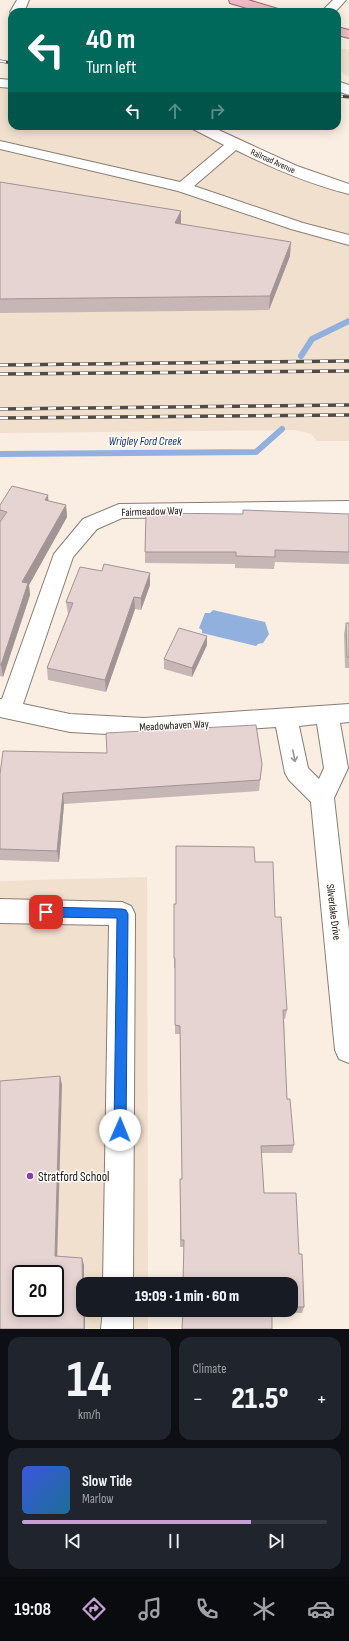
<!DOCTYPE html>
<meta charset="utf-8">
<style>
body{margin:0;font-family:"Sofia Sans Condensed",sans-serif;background:#20242c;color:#f1f3f6;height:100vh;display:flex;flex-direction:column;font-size:15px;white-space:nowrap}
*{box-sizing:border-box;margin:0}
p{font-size:13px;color:#9ea1a6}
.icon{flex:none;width:22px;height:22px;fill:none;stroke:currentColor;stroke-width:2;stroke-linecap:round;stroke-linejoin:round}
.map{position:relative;height:1329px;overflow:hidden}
.sheet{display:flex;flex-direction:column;gap:8px;padding:8px;background:#0d0f14;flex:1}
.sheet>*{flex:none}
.hud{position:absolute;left:8px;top:8px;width:333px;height:122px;border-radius:12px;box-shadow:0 2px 10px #0003;background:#00695c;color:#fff;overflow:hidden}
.speed{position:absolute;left:12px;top:1265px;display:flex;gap:8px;font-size:20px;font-weight:700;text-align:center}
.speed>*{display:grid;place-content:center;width:52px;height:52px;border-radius:50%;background:#171b24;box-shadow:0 2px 10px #0003;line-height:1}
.speed .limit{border:2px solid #111;border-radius:6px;background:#fff;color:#111}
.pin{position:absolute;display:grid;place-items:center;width:34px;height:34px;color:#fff;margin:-17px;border-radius:8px;box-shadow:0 2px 6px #0006}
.me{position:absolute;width:44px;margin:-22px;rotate:1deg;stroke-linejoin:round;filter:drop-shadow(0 0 3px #0008)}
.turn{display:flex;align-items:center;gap:14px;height:84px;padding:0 12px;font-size:18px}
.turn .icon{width:52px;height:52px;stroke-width:2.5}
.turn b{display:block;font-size:28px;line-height:34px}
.lanes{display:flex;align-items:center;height:38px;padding:0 12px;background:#0003;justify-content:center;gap:20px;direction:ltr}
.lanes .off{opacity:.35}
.big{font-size:30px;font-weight:800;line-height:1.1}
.sheet .tile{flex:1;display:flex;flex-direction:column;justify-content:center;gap:6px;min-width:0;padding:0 14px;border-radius:12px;background:#20242c}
.sheet .dial{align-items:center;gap:0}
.dial b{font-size:52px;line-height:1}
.song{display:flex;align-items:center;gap:12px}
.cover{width:48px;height:48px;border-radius:6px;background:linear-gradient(135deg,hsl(230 70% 55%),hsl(200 70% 35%))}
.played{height:4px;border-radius:2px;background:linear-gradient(90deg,#c4a1d4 75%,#363941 75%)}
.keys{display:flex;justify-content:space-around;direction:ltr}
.heat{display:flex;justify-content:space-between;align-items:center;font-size:22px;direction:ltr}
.sheet .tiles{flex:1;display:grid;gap:8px;grid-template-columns:1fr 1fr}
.tile:last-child{grid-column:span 2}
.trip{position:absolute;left:76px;top:1277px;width:222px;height:40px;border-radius:12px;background:#171b24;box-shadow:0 2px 10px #0003;font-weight:800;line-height:40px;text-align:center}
.dock{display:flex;height:64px;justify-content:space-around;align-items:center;background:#090b0e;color:#9ea1a6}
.dock .icon{width:28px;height:28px}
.dock .selected{color:#c4a1d4}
.dock b{font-size:18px;color:#f1f3f6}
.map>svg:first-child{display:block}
</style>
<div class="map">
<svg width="349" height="1329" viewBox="0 0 349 1329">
<rect width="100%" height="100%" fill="#f9eee1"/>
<g fill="#f1e0ce" fill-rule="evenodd">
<path d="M339,48l10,2v27l-12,-8v-20z"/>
<path d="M0,83l12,1v42h186l151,63v252h-32l-6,-7 -16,-4 -295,3z"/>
<path d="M147,877l1,407h-65v26h65v19h-148v-448zM21,1274h34v34h-34z"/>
</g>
<path fill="#92b0dd" d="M213,610l52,12 4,12 -6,9 -5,1 -2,2 -54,-13v-3l-3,-2 6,-15h5z"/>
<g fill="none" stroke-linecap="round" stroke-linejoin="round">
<g stroke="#92b0dd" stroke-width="6">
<path d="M301,356l11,-17 37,-18"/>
<path d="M0,454l256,-2 26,-23"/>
</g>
<defs>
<g id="minor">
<path d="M17,0h12l-5,12h-12v2l-2,-2z"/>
<path d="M333,0h13l-11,12h-14z"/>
<path d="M0,79l12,1v8l-12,-1z"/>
<path d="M337,81l12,4v10l-12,-4z"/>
<path d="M191,126h19l87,40 52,18v10c-40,-10 -77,-26 -113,-44l-42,36 109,37 46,12v10l-58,-16 -113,-38 -178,-42v-8l180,41 44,-37 -31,-16z"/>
<path d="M349,501v14l-227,3 -25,11 -24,28 -50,147 47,10 74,4 205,-14v18l-9,1 8,45 -14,30 15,133v132l-10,-4 -4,-9 -24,-248 -22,-22 -4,-7 -9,-46 -132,9 -74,-4 -70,-15v-18h2l52,-145 29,-35 36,-15zM317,724l7,44 -5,11 -11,-11 -9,-42z"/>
<path d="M0,899l122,3 9,4 4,8 -2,370h-30l6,-359 -109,-2z"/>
<path d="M103,1310h30v19h-32z"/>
</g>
<g id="major">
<path d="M229,0h19l30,9 2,3h-20l-30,-9z"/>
<path d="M337,27l12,3v8l-12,-3z"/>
</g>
</defs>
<use href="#minor" stroke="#877e72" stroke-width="2"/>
<use href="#major" stroke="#9d636c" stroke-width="2"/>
<use href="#minor" fill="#fff" fill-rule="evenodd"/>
<use href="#major" fill="#efbbc4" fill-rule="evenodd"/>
<defs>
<g id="rail-far1">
<path d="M0,61l12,2"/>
<path d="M337,96l12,1"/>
</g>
<g id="rail">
<path d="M0,365l349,-4"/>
<path d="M0,374l349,-3"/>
<path d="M0,409l349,-4"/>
<path d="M0,418l349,-3"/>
</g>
</defs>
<use href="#rail-far1" stroke="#514b45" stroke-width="3"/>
<use href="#rail" stroke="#514b45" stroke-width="3.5"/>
<use href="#rail-far1" stroke="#fffcfa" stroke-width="2" stroke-dasharray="6" stroke-linecap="butt"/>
<use href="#rail" stroke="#fffcfa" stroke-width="2.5" stroke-dasharray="8" stroke-linecap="butt"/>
</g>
<g fill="#c6b6b5">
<path d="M0,182l181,29v13l109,32 -21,54 -269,3z"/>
<path d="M48,501l18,4 1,12 -38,68 1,10 -27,82 -3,-1v-171z"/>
<path d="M349,514v50l-74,-2 -1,7 -39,-1v-4l-90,-1v-11z"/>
<path d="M150,585l-9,25 -6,-1 -29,83 -58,-12 -1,-12 21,-54 -2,-12z"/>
<path d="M346,623h3v45h-4l-1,-34z"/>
<path d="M207,645l-15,32 -28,-8v-10z"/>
<path d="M262,764l-3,27 -195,13 -5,58 -59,-2v-86z"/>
<path d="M255,862l20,55 12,93 -2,9h-1l3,80 7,46 -2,8h-31l3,40 35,61 5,53 -2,6 -119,-3h108v-26l-107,-37h-4v-68h2l-2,-145h-5v-66h-1v-64h2z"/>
</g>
<g fill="#a19494">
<path d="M181,211v14l-6,-2z"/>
<path d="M291,242l-1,14 -21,54 1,-14z"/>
<path d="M48,495l1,13 -4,-8z"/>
<path d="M66,505l1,12 -38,68 1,10 -27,82 -2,-12 21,-83z"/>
<path d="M150,573v12l-9,25v-12z"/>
<path d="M134,597l1,12 -29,83 -1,-12z"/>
<path d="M207,636v9l-15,32v-9z"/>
<path d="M63,793l1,11 -5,58 -2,-11z"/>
<path d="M60,1076l2,9 -5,178 -2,-7z"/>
<path d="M82,1258l2,7v19h-1z"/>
<rect x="84" y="1310" width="1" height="19"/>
</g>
<g fill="#e6d4d3" stroke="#a19494" fill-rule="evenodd">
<path d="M0,182l181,29 -6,12 116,19 -21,54 -270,3z"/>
<path d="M12,486l36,9 -3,5 21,5 -44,77 6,1 -27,82h-1v-143l7,-10 -7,-2v-5z"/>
<path d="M243,510l106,4v38l-74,-2v7l-39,-1v-4h-91l1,-39 97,1z"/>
<path d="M104,564l46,9 -9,25 -7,-1 -29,83 -58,-12 26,-65 -7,-1 14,-35 22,4z"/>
<path d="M346,623h3v34h-2z"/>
<path d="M179,628l28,8 -15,32 -28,-9z"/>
<path d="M256,725l6,39 -2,16 -197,13 -6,58 -57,-2v-75l3,-23 104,2 -1,-20z"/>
<path d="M176,846l78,1 1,15h18l2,55h6l6,93h-4l4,89h3l4,46 -33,1 3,47h32l3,61h3l2,53h-13v-23h-108l1,-44h-3l-1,-61h2l-2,-153 -5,-1v-67h-1v-54h2z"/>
<path d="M60,1076l-5,180 27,2 1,52h1v19h-84v-248zM21,1274h34v34h-34z"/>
<path d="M183,1310h89v19h-90z"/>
</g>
<defs><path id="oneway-shaft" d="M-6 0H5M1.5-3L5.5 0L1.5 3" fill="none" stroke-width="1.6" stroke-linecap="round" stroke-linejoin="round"/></defs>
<use stroke="#989694" href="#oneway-shaft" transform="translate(294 756) rotate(79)"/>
<path fill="#1a73e8" stroke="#114b97" d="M46,907l76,2 4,1 2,4 -2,216 -2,4 -4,2 -4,-2 -2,-4 3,-212 -71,-1 -4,-2 -1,-3 1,-3z"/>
<circle fill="#8e3cab" stroke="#fffcfa" stroke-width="1.5" cx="30" cy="1176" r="4"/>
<g text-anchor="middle" stroke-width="3" stroke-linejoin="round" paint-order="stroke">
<g font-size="9" fill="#1a1612" stroke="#fffcfa">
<text transform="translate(273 161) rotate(24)" y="3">Railroad Avenue</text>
</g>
<g font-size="11" fill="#1a1612" stroke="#fffcfa">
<text transform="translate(152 511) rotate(-2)" y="4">Fairmeadow Way</text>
<text transform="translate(174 725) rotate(-3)" y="4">Meadowhaven Way</text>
<text transform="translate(334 912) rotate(83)" y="4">Silverlake Drive</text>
</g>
<g font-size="12" font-style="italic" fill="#12376d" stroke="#fffcfa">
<text x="145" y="445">Wrigley Ford Creek</text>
</g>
<g font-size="13" fill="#1a1612" stroke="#fffcfa" text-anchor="start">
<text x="38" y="1181">Stratford School</text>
</g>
</g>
</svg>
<div class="speed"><div class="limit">20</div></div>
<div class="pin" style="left:46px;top:912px;background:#d93025"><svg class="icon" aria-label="arrive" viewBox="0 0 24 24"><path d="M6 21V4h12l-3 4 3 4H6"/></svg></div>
<svg class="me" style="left:120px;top:1130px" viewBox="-20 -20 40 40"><circle r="19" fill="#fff"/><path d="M0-13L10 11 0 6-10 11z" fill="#1a73e8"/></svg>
<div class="trip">19:09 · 1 min · 60 m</div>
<div class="hud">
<div class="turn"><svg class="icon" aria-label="left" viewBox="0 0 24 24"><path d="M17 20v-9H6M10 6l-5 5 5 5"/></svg><div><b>40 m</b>Turn left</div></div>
<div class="lanes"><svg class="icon" aria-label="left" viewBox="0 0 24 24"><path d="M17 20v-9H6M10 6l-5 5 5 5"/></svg><svg class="icon off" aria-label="ahead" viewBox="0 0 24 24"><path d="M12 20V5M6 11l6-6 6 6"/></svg><svg class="icon off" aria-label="right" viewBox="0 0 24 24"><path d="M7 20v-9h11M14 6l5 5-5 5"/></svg></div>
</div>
</div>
<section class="sheet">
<div class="tiles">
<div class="tile dial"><b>14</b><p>km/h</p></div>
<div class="tile"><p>Climate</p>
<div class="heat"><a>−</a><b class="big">21.5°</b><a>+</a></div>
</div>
<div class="tile">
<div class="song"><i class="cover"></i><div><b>Slow Tide</b><p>Marlow</p></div></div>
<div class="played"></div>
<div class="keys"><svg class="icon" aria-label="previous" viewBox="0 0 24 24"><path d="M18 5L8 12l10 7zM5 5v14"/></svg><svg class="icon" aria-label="pause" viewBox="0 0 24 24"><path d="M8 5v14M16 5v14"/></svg><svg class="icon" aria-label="next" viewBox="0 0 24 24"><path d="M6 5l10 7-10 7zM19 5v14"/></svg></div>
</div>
</div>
</section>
<nav class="dock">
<b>19:08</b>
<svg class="icon selected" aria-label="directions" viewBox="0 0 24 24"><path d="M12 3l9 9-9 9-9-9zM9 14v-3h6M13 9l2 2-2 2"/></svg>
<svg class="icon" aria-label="music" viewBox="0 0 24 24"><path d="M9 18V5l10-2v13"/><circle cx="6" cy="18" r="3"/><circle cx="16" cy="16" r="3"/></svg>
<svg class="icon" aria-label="phone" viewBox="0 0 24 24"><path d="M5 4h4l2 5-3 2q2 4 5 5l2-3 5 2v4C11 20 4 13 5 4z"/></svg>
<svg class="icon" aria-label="climate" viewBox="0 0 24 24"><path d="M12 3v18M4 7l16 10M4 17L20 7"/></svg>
<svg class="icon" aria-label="car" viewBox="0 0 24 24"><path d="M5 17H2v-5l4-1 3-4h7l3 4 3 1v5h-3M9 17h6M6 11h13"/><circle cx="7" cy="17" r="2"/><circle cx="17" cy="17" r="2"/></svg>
</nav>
